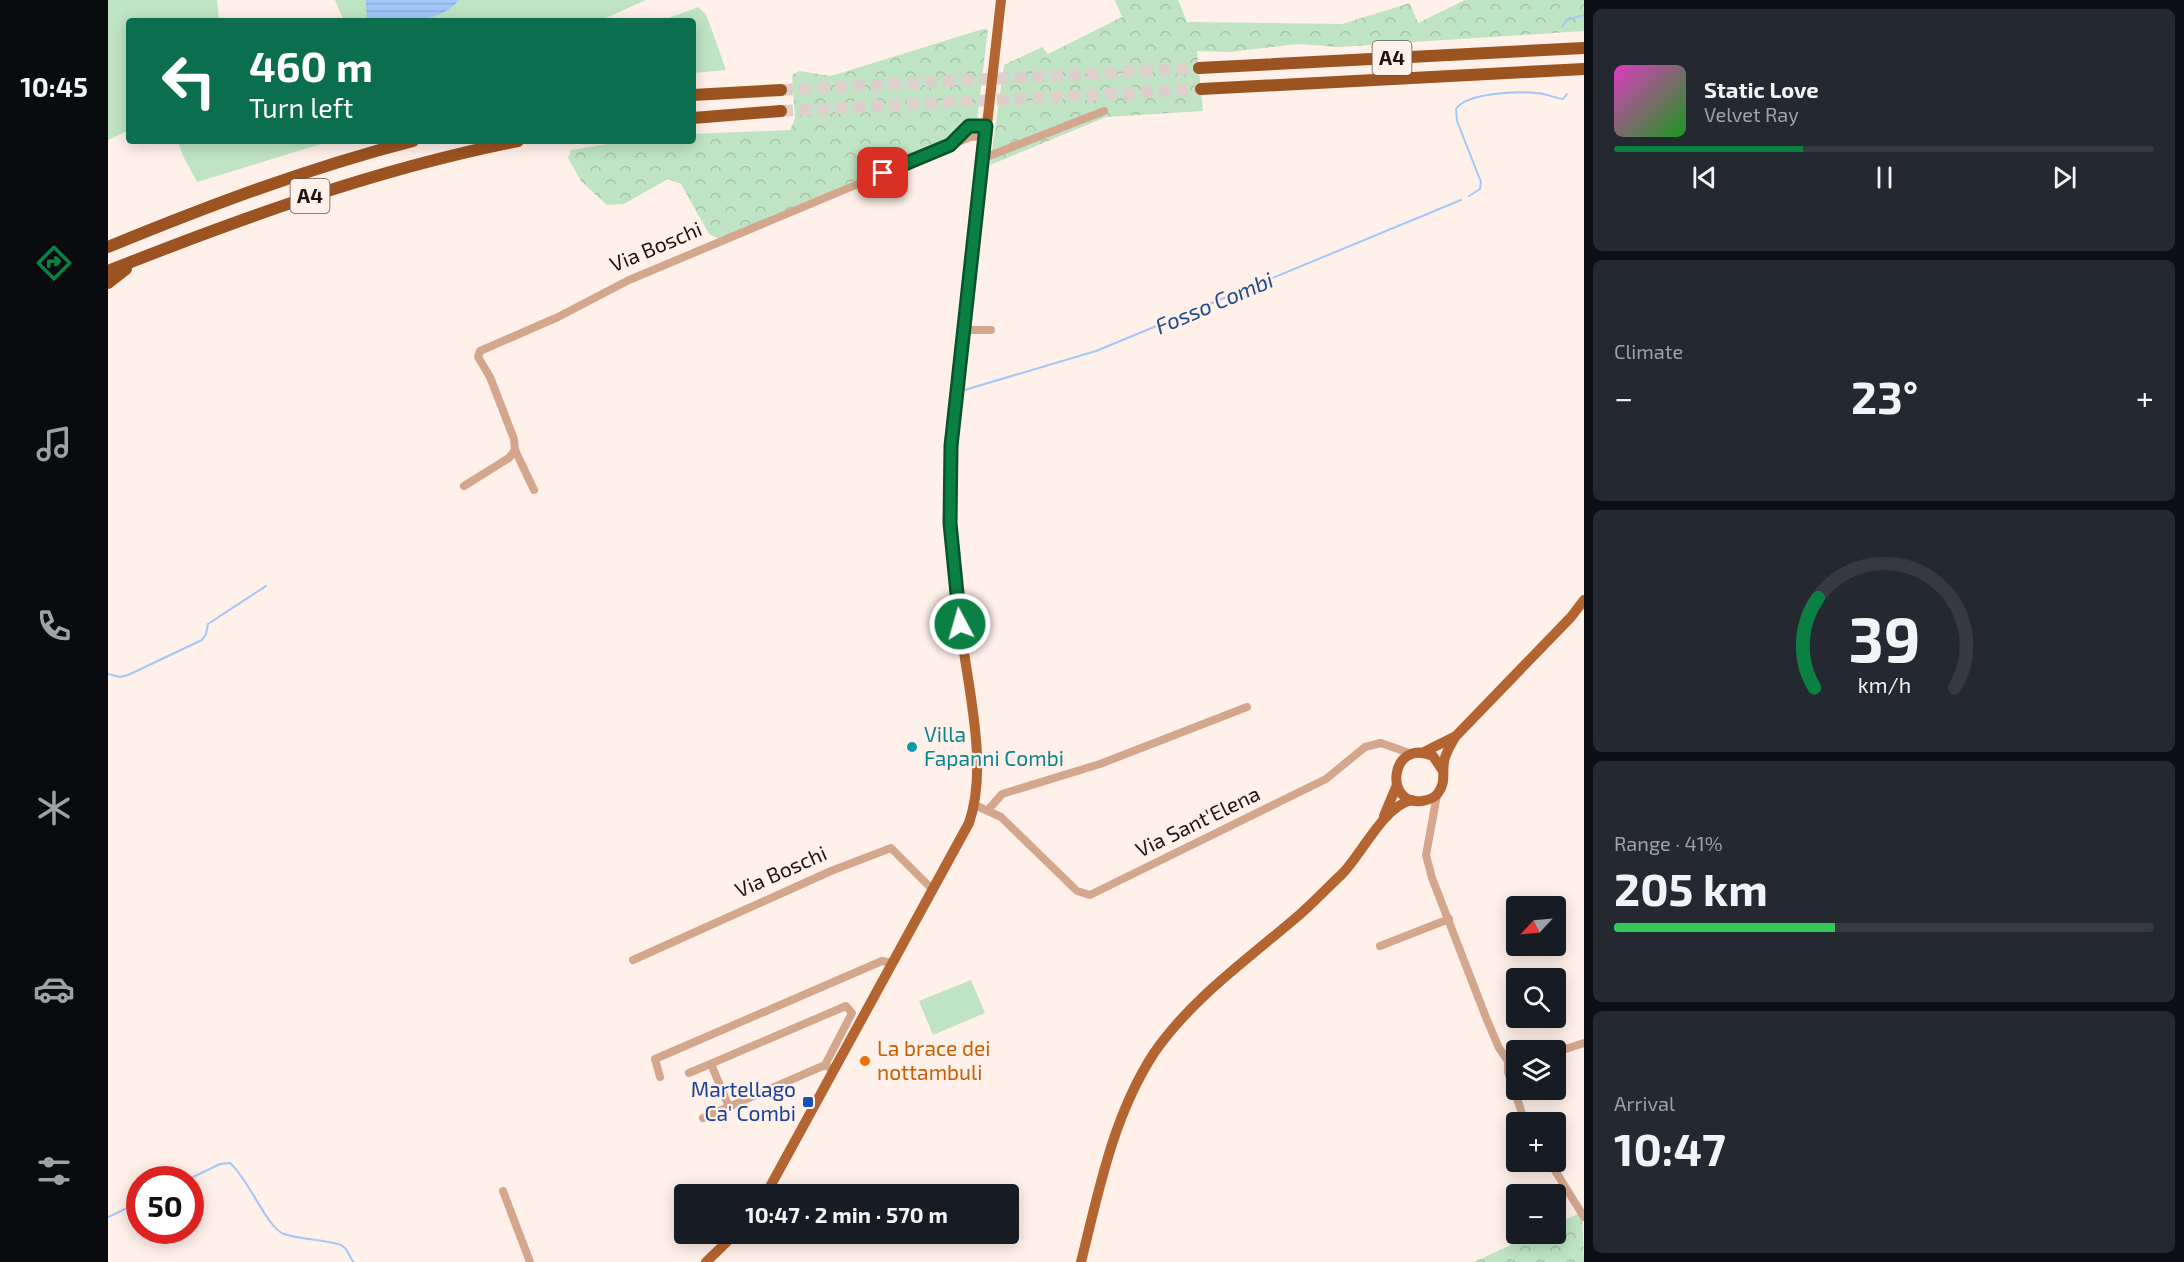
<!DOCTYPE html>
<meta charset="utf-8">
<style>
body{margin:0;font-family:"Exo 2",sans-serif;background:#242831;color:#f1f3f6;height:100vh;display:flex;flex-direction:column;font-size:22px;white-space:nowrap}
*{box-sizing:border-box;margin:0}
p{font-size:20px;color:#9ea1a6}
.icon{flex:none;width:33px;height:33px;fill:none;stroke:currentColor;stroke-width:2;stroke-linecap:round;stroke-linejoin:round}
.map{position:relative;flex:1;overflow:hidden}
.details{display:flex;flex-direction:column;gap:9px;padding:9px;background:#0d0f14;width:600px}
.details>*{flex:none}
.top-card{position:absolute;left:18px;top:18px;width:570px;height:126px;border-radius:6px;box-shadow:0 3px 15px #0003;background:#0b6e4f;color:#fff;overflow:hidden}
.needle{width:39px;rotate:244deg}
.fabs{position:absolute;left:1398px;top:896px;display:grid;gap:12px}
.fabs a{display:grid;place-items:center;width:60px;height:60px;border-radius:6px;background:#171b24;box-shadow:0 3px 15px #0003;font-size:30px}
.speed{position:absolute;left:18px;top:1166px;display:flex;gap:12px;font-size:30px;font-weight:700;text-align:center}
.speed>*{display:grid;place-content:center;width:78px;height:78px;border-radius:50%;background:#171b24;box-shadow:0 3px 15px #0003;line-height:1}
.speed .limit{border:9px solid #d22;background:#fff;color:#111}
.pin{position:absolute;display:grid;place-items:center;width:51px;height:51px;color:#fff;margin:-26px;border-radius:12px;box-shadow:0 3px 9px #0006}
.me{position:absolute;width:66px;margin:-33px;rotate:354deg;stroke-linejoin:round;filter:drop-shadow(0 0 4px #0008)}
.turn{display:flex;align-items:center;gap:21px;height:126px;padding:0 24px;font-size:27px}
.turn .icon{width:78px;height:78px;stroke-width:2.5}
.turn b{display:block;font-size:42px;line-height:51px}
.big{font-size:45px;font-weight:700;line-height:1.1}
.details .widget{flex:1;display:flex;flex-direction:column;justify-content:center;gap:9px;min-width:0;padding:0 21px;border-radius:9px;background:#242831}
.details .dial{align-items:center;gap:0}
.dial svg{height:156px;overflow:visible;fill:none;stroke:#363941;stroke-width:7;stroke-linecap:round;text-anchor:middle}
.dial text{fill:#f1f3f6;stroke:none}
.song{display:flex;align-items:center;gap:18px}
.cover{width:72px;height:72px;border-radius:9px;background:linear-gradient(135deg,hsl(310 70% 55%),hsl(120 70% 35%))}
.played{height:6px;border-radius:3px;background:linear-gradient(90deg,#0b8043 35%,#363941 35%)}
.keys{display:flex;justify-content:space-around;direction:ltr}
.heat{display:flex;justify-content:space-between;align-items:center;font-size:33px;direction:ltr}
.charge{height:9px;border-radius:4px;background:linear-gradient(90deg,#34c759 41%,#363941 0)}
.trip{position:absolute;left:566px;top:1184px;width:345px;height:60px;border-radius:6px;background:#171b24;box-shadow:0 3px 15px #0003;font-weight:700;line-height:60px;text-align:center}
main{display:flex;flex:1;min-height:0}
.tabs{display:flex;flex-direction:column;width:108px;justify-content:space-around;align-items:center;background:#090b0e;color:#9ea1a6}
.tabs .icon{width:42px;height:42px}
.tabs .selected{color:#0b8043}
.tabs b{font-size:27px;color:#f1f3f6}
.map>svg:first-child{display:block}
</style>
<main>
<nav class="tabs">
<b>10:45</b>
<svg class="icon selected" aria-label="directions" viewBox="0 0 24 24"><path d="M12 3l9 9-9 9-9-9zM9 14v-3h6M13 9l2 2-2 2"/></svg>
<svg class="icon" aria-label="music" viewBox="0 0 24 24"><path d="M9 18V5l10-2v13"/><circle cx="6" cy="18" r="3"/><circle cx="16" cy="16" r="3"/></svg>
<svg class="icon" aria-label="phone" viewBox="0 0 24 24"><path d="M5 4h4l2 5-3 2q2 4 5 5l2-3 5 2v4C11 20 4 13 5 4z"/></svg>
<svg class="icon" aria-label="climate" viewBox="0 0 24 24"><path d="M12 3v18M4 7l16 10M4 17L20 7"/></svg>
<svg class="icon" aria-label="car" viewBox="0 0 24 24"><path d="M5 17H2v-5l4-1 3-4h7l3 4 3 1v5h-3M9 17h6M6 11h13"/><circle cx="7" cy="17" r="2"/><circle cx="17" cy="17" r="2"/></svg>
<svg class="icon" aria-label="filters" viewBox="0 0 24 24"><path d="M4 7h16M4 17h16"/><circle cx="9" cy="7" r="2"/><circle cx="15" cy="17" r="2"/></svg>
</nav>
<div class="map">
<svg width="1476" height="1262" viewBox="0 0 1476 1262">
<defs>
<pattern id="park-crowns" width="20" height="18" patternUnits="userSpaceOnUse" patternTransform="scale(1.5)"><rect width="20" height="18" fill="#bfe4c3"/><path d="M2 6a3 3 0 1 1 6 0M12 15a3 3 0 1 1 6 0" fill="none" stroke="#a4c3a6"/></pattern>
<pattern id="water-rules" width="6" height="5" patternUnits="userSpaceOnUse" patternTransform="scale(1.5)"><rect width="6" height="5" fill="#a2c7fa"/><path d="M0 2.5h6" fill="none" stroke="#8baad5"/></pattern>
</defs>
<rect width="100%" height="100%" fill="#fff0e9"/>
<g fill="#bfe4c3">
<path d="M0,0h109l2,21h-90v109l-21,10z"/>
<path d="M227,0h311l-47,21h-255z"/>
<path d="M590,7l8,7 20,56 -33,3v-52h-32z"/>
<path d="M70,141h153l-134,41 -14,-26z"/>
<path d="M863,980l14,33 -52,22 -14,-34z"/>
</g>
<g fill="url(#park-crowns)">
<path d="M1007,0h63l9,22 155,2 68,-21 8,20 47,-23h119v31l-246,16 -40,-3 -68,8 -33,-1 6,60 -97,6 -116,48 14,-100 38,-18 6,7 74,-37z"/>
<path d="M875,29h5l-11,91 -14,6 -15,15 -229,98 -10,-5 -28,-50 -13,-5 -44,25 -17,1 -26,-24 -13,-23 3,-8 55,-9h67v-7l97,-4 5,-11 -3,-44 7,-4 32,5z"/>
<path d="M1474,1212l2,50h-110l63,-29h19v-9z"/>
</g>
<path fill="url(#water-rules)" d="M258,0h93c-22,26 -61,21 -92,21z"/>
<g fill="none" stroke-linecap="round" stroke-linejoin="round">
<g stroke="#a2c7fa" stroke-width="2">
<path d="M1454,27l5,-7 17,-5"/>
<path d="M1361,196l11,-7 1,-7 -24,-61 -1,-12c10,-16 61,-18 80,-16 9,0 18,5 27,6l4,-5"/>
<path d="M853,391l135,-40 365,-151"/>
<path d="M0,674l12,3 8,-2 74,-35 4,-6 2,-10 58,-38"/>
<path d="M81,1179l31,-15 10,-1c18,15 37,65 54,71 18,6 38,5 57,11l5,4 7,13"/>
<path d="M0,1217l32,-15"/>
</g>
<g stroke="#ddcfc9" stroke-width="12" stroke-dasharray="12 6" stroke-linecap="butt">
<path d="M673,90l418,-22"/>
<path d="M673,111l420,-22"/>
</g>
<g stroke="#d4a78d" stroke-width="8">
<path d="M845,142l16,-16h17"/>
<path d="M874,155l7,1 115,-45"/>
<path d="M855,330h28"/>
<path d="M356,486l45,-28 6,-8"/>
<path d="M426,490l-19,-40 -1,-11 -24,-62 -12,-20 2,-6 78,-34 71,-37 341,-143 14,-1"/>
<path d="M1329,795l-11,60 6,23 55,142 12,28 9,13v11l17,50"/>
<path d="M867,805l26,12 76,74 13,4 236,-116 39,-32 16,-4 31,11"/>
<path d="M880,810l14,-16 98,-30 147,-57"/>
<path d="M1272,946l69,-27"/>
<path d="M525,960l198,-89 60,-23 42,42"/>
<path d="M1448,1052l28,-9"/>
<path d="M603,1064l18,43"/>
<path d="M581,1073l157,-67 6,7 -27,52 9,5"/>
<path d="M552,1077l-5,-18 227,-98 10,2"/>
<path d="M595,1118l122,-53"/>
<path d="M1441,1161l35,56"/>
<path d="M395,1191l27,71"/>
</g>
<g stroke="#b46431" stroke-width="10">
<path d="M1314,753l32,-16"/>
<path d="M1335,771l-10,-15c-43,-19 -50,50 -11,45 6,-1 13,-3 16,-8 8,-10 4,-20 6,-31 1,-9 7,-17 11,-25l116,-120 13,-17"/>
<path d="M1276,816l13,-31"/>
<path d="M658,1194l203,-371c20,-57 -2,-139 -9,-199 -7,-60 -11,-118 -9,-178l50,-446"/>
<path d="M598,1262l30,-29"/>
<path d="M973,1262c18,-72 32,-146 73,-209 38,-55 94,-94 144,-137 15,-13 29,-28 43,-41 21,-20 41,-68 71,-75"/>
</g>
<g stroke="#9b5321" stroke-width="12">
<path d="M1091,68l385,-20"/>
<path d="M1093,89l383,-20"/>
<path d="M585,95l88,-5"/>
<path d="M585,118l88,-7"/>
<path d="M0,247c100,-41 200,-79 305,-106"/>
<path d="M0,271c134,-53 268,-102 410,-130"/>
<path d="M0,283l18,-14"/>
</g>
</g>
<g fill="none" stroke-linecap="round" stroke-linejoin="round">
<defs>
<path id="route" d="M775,173l67,-28 19,-19h17l-35,320 -1,77 10,101"/>
</defs>
<use href="#route" stroke="#07532c" stroke-width="15"/>
<use href="#route" stroke="#0b8043" stroke-width="10"/>
</g>
<circle fill="#0f9aa8" stroke="#fff0e9" stroke-width="2" cx="804" cy="747" r="6"/>
<circle fill="#e8710a" stroke="#fff0e9" stroke-width="2" cx="757" cy="1061" r="6"/>
<rect fill="#1a4fb4" stroke="#fff0e9" stroke-width="2" x="694" y="1096" width="12" height="12" rx="3"/>
<g text-anchor="middle" stroke-width="4.5" stroke-linejoin="round" paint-order="stroke">
<g fill="#fff0e9" stroke="#615752" stroke-width="1.5">
<rect x="1264.5" y="41" width="39" height="34" rx="4.5"/>
<rect x="182.5" y="179" width="39" height="34" rx="4.5"/>
</g>
<g font-size="20" font-weight="bold" fill="#1d1512">
<text x="1284" y="65">A4</text>
<text x="202" y="203">A4</text>
</g>
<g font-size="21" fill="#1d1512" stroke="#fff0e9">
<text transform="translate(548 247) rotate(-23)" y="7">Via Boschi</text>
<text transform="translate(1090 822) rotate(-26)" y="7">Via Sant'Elena</text>
<text transform="translate(673 872) rotate(-24)" y="7">Via Boschi</text>
</g>
<g font-size="21" fill="#0d838f" stroke="#fff0e9" text-anchor="start">
<text x="816" y="742">Villa<tspan x="816" dy="24">Fapanni Combi</tspan></text>
</g>
<g font-size="21" fill="#c56008" stroke="#fff0e9" text-anchor="start">
<text x="769" y="1056">La brace dei<tspan x="769" dy="24">nottambuli</tspan></text>
</g>
<g font-size="21" fill="#164399" stroke="#fff0e9" text-anchor="end">
<text x="688" y="1097">Martellago<tspan x="688" dy="24">Ca' Combi</tspan></text>
</g>
<g font-size="22" font-style="italic" fill="#1f4c89" stroke="#fff0e9">
<text transform="translate(1106 303) rotate(-23)" y="8">Fosso Combi</text>
</g>
</g>
</svg>
<div class="fabs">
<a><svg class="needle" viewBox="-14 -14 28 28"><path d="M0-13l5 13h-10z" fill="#e53935"/><path d="M0 13l5-13h-10z" fill="#9ea1a6"/></svg></a>
<a><svg class="icon" aria-label="search" viewBox="0 0 24 24"><circle cx="10" cy="10" r="6"/><path d="M15 15l6 6"/></svg></a>
<a><svg class="icon" aria-label="layers" viewBox="0 0 24 24"><path d="M12 4l9 5-9 5-9-5zM3 14l9 5 9-5"/></svg></a>
<a>+</a>
<a>−</a>
</div>
<div class="speed"><div class="limit">50</div></div>
<div class="pin" style="left:775px;top:173px;background:#d93025"><svg class="icon" aria-label="arrive" viewBox="0 0 24 24"><path d="M6 21V4h12l-3 4 3 4H6"/></svg></div>
<svg class="me" style="left:852px;top:624px" viewBox="-20 -20 40 40"><circle r="17" fill="#0b8043" stroke="#fff" stroke-width="3"/><path d="M0-11L8 9 0 5-8 9z" fill="#fff"/></svg>
<div class="trip">10:47 · 2 min · 570 m</div>
<div class="top-card">
<div class="turn"><svg class="icon" aria-label="left" viewBox="0 0 24 24"><path d="M17 20v-9H6M10 6l-5 5 5 5"/></svg><div><b>460 m</b>Turn left</div></div>
</div>
</div>
<section class="details">
<div class="widget">
<div class="song"><i class="cover"></i><div><b>Static Love</b><p>Velvet Ray</p></div></div>
<div class="played"></div>
<div class="keys"><svg class="icon" aria-label="previous" viewBox="0 0 24 24"><path d="M18 5L8 12l10 7zM5 5v14"/></svg><svg class="icon" aria-label="pause" viewBox="0 0 24 24"><path d="M8 5v14M16 5v14"/></svg><svg class="icon" aria-label="next" viewBox="0 0 24 24"><path d="M6 5l10 7-10 7zM19 5v14"/></svg></div>
</div>
<div class="widget"><p>Climate</p>
<div class="heat"><a>−</a><b class="big">23°</b><a>+</a></div>
</div>
<div class="widget dial"><svg viewBox="0 0 100 80">
<path d="M14 69A42 42 0 1 1 86 69"/>
<path d="M14 69A42 42 0 0 1 16 23" stroke="#0b8043"/>
<text x="50" y="56" font-size="32" font-weight="700">39</text>
<text x="50" y="72" font-size="11">km/h</text>
</svg></div>
<div class="widget"><p>Range · 41%</p><b class="big">205 km</b><div class="charge"></div></div>
<div class="widget"><p>Arrival</p><b class="big">10:47</b></div>
</section>
</main>
